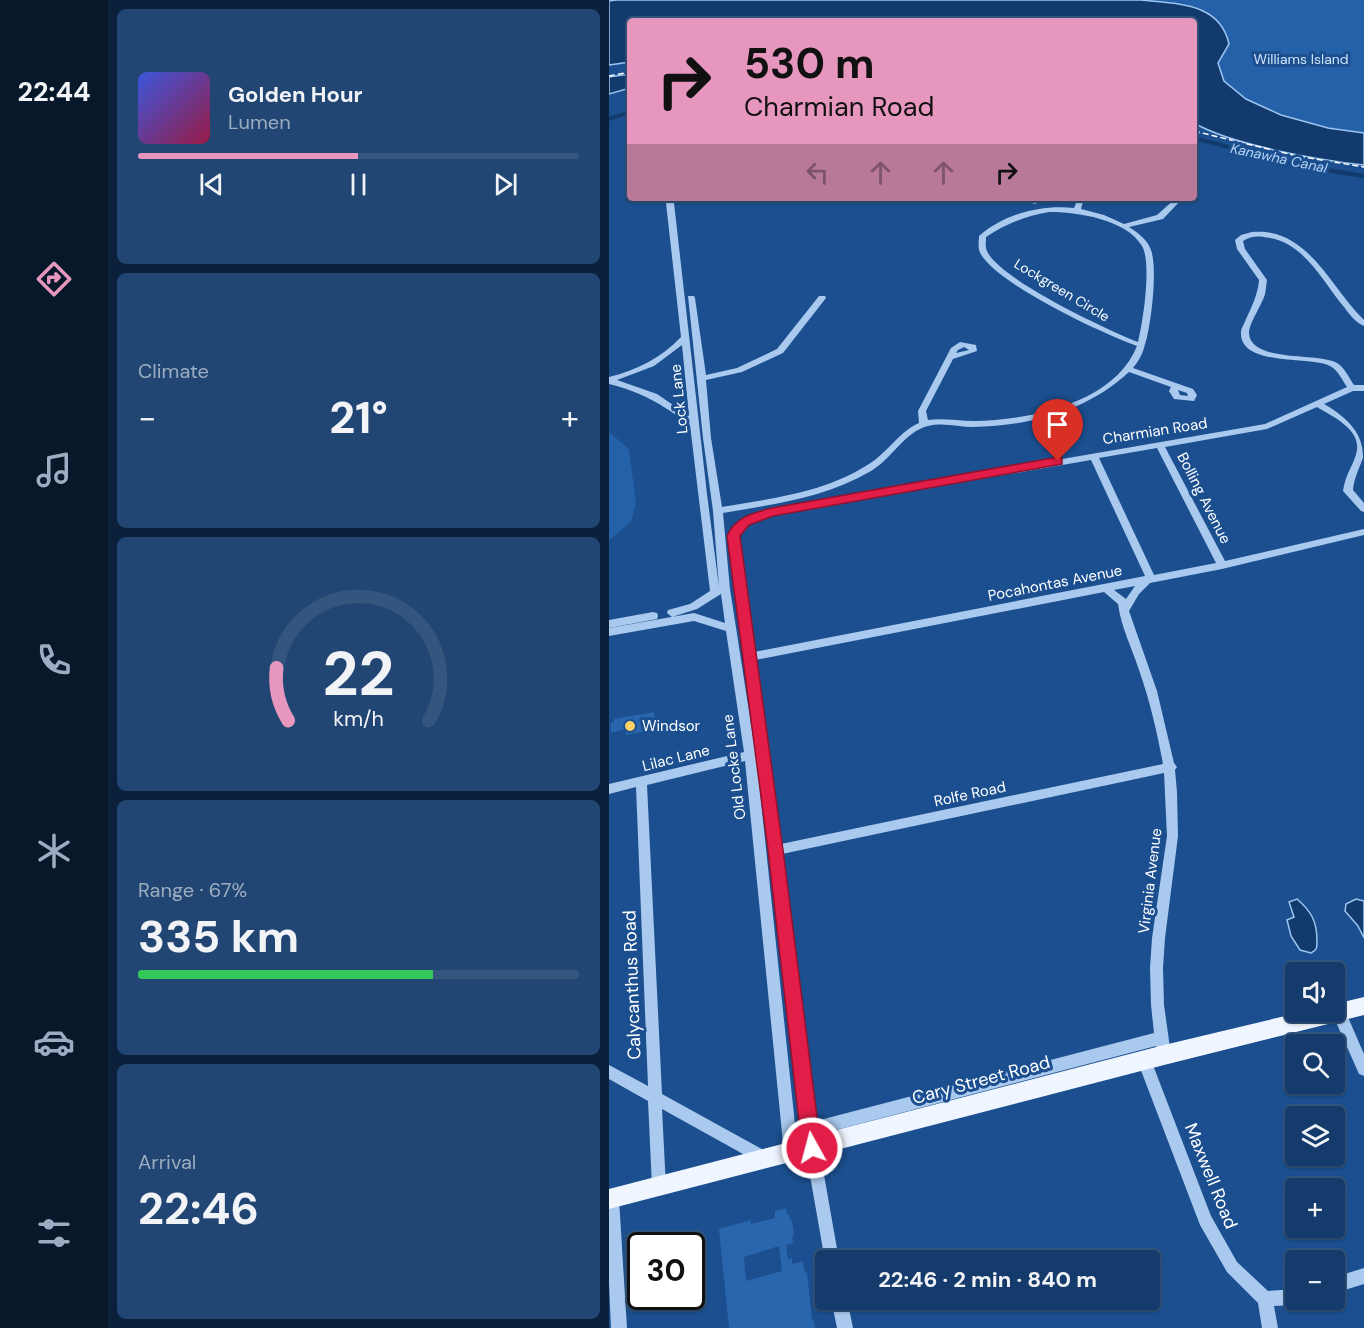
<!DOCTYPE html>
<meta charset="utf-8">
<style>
body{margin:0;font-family:"DM Sans",sans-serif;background:#214673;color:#f1f3f6;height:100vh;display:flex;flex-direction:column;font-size:22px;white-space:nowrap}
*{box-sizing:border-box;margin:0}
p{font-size:20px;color:#9dadc1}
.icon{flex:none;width:33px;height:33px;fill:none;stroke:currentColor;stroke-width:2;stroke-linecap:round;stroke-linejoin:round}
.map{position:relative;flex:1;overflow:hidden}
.drawer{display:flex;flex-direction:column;gap:9px;padding:9px;background:#0b203b;width:501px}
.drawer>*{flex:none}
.top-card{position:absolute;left:18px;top:18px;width:570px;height:183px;border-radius:6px;box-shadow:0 2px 4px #0004,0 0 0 2px #33557e;background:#e797bd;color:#111;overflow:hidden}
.controls{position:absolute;left:676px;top:962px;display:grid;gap:12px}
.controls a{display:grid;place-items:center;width:60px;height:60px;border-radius:6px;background:#143b6b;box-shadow:0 2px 4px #0004,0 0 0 2px #33557e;font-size:30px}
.speed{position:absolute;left:18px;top:1232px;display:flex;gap:12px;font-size:30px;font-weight:700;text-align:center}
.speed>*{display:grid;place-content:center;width:78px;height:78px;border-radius:50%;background:#143b6b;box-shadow:0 2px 4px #0004,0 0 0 2px #33557e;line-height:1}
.speed .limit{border:3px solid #111;border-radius:9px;background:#fff;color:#111}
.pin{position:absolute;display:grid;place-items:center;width:51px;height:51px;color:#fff;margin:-62px -26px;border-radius:50% 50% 50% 0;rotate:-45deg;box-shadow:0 0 6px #0007}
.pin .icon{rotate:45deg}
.me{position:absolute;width:66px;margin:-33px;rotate:353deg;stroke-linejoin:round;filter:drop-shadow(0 0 4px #0008)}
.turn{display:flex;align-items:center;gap:21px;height:126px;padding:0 18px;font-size:27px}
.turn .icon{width:78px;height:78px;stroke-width:2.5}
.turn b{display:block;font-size:42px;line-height:51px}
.lanes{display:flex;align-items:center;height:57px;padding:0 18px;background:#0003;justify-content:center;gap:30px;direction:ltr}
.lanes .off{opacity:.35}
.big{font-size:45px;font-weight:700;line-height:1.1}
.drawer .widget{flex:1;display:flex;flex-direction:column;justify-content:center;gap:9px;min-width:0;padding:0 21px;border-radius:9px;background:#214673}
.drawer .dial{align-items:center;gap:0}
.dial svg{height:156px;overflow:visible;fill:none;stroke:#33557e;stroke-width:7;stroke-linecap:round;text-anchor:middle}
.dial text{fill:#f1f3f6;stroke:none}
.song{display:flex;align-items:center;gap:18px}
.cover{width:72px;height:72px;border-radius:9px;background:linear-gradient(135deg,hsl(230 70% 55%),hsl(340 70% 35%))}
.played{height:6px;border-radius:3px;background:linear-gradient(90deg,#e797bd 50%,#33557e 50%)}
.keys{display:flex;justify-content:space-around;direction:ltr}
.heat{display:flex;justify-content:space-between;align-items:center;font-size:33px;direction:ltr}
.charge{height:9px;border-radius:4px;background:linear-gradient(90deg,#34c759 67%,#33557e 0)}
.trip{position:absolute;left:206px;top:1250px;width:345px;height:60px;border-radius:6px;background:#143b6b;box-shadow:0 2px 4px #0004,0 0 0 2px #33557e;font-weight:700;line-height:60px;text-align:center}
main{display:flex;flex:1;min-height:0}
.tab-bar{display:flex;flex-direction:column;width:108px;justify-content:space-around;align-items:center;background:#08182b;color:#9dadc1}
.tab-bar .icon{width:42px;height:42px}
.tab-bar .active{color:#e797bd}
.tab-bar b{font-size:27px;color:#f1f3f6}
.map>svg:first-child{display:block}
</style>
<main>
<nav class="tab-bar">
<b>22:44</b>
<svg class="icon active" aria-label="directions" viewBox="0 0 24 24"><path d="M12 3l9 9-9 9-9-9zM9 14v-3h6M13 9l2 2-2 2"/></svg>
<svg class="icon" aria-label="music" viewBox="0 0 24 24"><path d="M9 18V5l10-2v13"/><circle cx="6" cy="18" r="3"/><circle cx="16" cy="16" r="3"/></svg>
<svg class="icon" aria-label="phone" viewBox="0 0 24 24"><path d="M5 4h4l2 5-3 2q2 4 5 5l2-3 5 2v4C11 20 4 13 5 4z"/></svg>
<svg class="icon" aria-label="climate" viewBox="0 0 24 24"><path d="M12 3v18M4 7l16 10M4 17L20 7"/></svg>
<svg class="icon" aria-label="car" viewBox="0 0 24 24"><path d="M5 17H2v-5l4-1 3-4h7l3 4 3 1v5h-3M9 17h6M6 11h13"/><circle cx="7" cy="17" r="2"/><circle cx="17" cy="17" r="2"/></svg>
<svg class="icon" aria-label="filters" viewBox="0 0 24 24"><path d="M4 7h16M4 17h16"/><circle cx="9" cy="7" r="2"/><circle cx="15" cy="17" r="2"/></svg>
</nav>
<section class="drawer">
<div class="widget">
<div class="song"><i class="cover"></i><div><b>Golden Hour</b><p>Lumen</p></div></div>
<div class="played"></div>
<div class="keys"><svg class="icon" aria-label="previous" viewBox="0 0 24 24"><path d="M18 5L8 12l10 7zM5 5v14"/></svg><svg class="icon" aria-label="pause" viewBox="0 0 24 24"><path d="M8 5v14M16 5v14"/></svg><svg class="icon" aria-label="next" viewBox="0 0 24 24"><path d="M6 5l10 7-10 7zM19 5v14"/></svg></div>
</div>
<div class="widget"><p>Climate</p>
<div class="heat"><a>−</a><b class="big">21°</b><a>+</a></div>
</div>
<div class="widget dial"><svg viewBox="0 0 100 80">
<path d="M14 69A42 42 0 1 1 86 69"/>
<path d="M14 69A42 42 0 0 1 8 42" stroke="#e797bd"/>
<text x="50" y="56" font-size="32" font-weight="700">22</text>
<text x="50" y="72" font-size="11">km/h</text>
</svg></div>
<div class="widget"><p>Range · 67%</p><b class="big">335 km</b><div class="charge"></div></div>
<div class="widget"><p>Arrival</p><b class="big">22:46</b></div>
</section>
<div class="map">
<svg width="755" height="1328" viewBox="0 0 755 1328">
<rect width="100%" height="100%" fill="#1b4f8f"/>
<g fill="#2461a8">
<path d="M532,0h223v133c-43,-6 -92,-13 -127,-41 -4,-4 -11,-8 -14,-12 -9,-17 -6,-41 -6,-60l-35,-17z"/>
<path d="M0,432l20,17 7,54 -5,19 -22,18z"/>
</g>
<g fill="#123a6d" stroke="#9cc4f0" stroke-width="1.5">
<path d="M7,0h525c35,4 79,2 88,44l-11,19 6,18 22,18 35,16 47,13 36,5v32c-45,-5 -132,-20 -170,-42v-102h-564v41l-21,3v-64z"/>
<path d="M21,74v14l-21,6v-17z"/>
<path d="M688,899c15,13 20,23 20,42 0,7 0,9 -6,12l-11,-3 -9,-14 -4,-16 7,-3 -5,-15z"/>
<path d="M747,899l8,2v37l-6,-12 -13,-15 1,-7z"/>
</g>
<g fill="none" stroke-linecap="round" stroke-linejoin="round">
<g fill="#123a6d" fill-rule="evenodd">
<path d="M21,110v4l-21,7v-4z"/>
<path d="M585,136l105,27 65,11v4c-58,-8 -114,-23 -170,-38z"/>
</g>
</g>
<g fill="#2a66ad" fill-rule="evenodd">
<path d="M45,712l1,6 -6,1 2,11 -25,5 -1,-6 -14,4v-10l3,-1v-3z"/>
<path d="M177,1208l1,7 2,-1 1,6h2l2,16 -2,1 1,6 -7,2 2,14 4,-1v6l11,-3 2,12 2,-1 5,49 2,-1 1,8h-86l-10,-99 32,-9v4l24,-6v-7zM170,1246l3,25 -36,10 -2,-24z"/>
</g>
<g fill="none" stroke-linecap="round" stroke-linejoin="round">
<g fill="#a9c9ee" fill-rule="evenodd">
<path d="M406,198h12l12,4 -4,2z"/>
<path d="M469,198h6l-3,11 23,6 20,9 33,-9 19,-17h7l-20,21 -34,8c9,6 18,12 22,23 7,19 0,78 -7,98 -2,7 -6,14 -11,20l60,21 4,6 -3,6 -20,-2 -5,-8 2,-4 -42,-15c-42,39 -99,54 -156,55 -14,0 -30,-5 -45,-1 -24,6 -36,33 -57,45 -46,27 -96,33 -148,42l7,76 27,174 41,390 -2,5 -5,2 -5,-2 -2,-5 -39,-392 -98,24 15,309 109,60 2,5 -2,5 -5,2 -5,-2 -99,-55 4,78 -2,5 -5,2 -5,-2 -2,-5 -4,-86 -39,-22v-14l39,21 -12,-299 -27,7v-10l135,-32 -18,-121 -32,-10 -85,15v-8l85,-15 31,10 -4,-29 -24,15 -25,8 -5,-4 1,-3 22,-6 20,-13 -20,-166c-27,-20 -48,-33 -81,-41v-7c28,-7 52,-19 72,-40l-15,-134 4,-2 4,2 33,291 12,93 -6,-76 -10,-73 -15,-142h6l1,2 11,77 31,-7 40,-19 42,-53h6l1,2 -43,55 -41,19 -36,8 5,58 11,69c51,-9 102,-14 147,-43 19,-12 30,-32 50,-41l-1,-12 33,-63 9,-6 16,3 1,6 -24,8 -27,52 2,9c15,-2 30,1 46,1 54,-1 140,-17 163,-75 -32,-11 -148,-65 -158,-96 -1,-5 0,-9 0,-14 25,-22 63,-32 95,-28zM440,212c28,0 77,7 93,34 10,17 1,76 -4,96 -31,-12 -139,-63 -151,-91 -2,-5 -1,-10 -1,-14 20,-13 39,-21 63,-25zM73,345l7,71 -32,-22 -40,-14 37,-14zM355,347l5,3 -13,3 2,-3zM569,390l9,3 1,3 -8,-1z"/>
<path d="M643,232c56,-5 78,55 112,88v6c-8,-3 -15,-12 -20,-19 -21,-25 -39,-63 -74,-69 -10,-2 -18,-3 -27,3l2,8 22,31c-1,5 -1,10 -2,14 -3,11 -16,29 -16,39 1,30 70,19 88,30 8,5 12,15 17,22h10v6h-11l-29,13c19,11 40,27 39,54 -4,11 -9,20 -10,32l11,13v9l-3,-1 -18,-20c2,-17 12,-28 14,-41 3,-21 -25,-34 -40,-43l-50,22 -102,18 60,114 139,-32v6l-142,34 -72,14 -11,11 -10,17 28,80 17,72 3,4 -2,3 2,22 1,44 -13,102 -2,30 1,37 7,50 -2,5 -5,2 -5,-2 -3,-14 -339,89 22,125 -14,1 -23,-131 -32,-280 -42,-314c10,-18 25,-22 44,-27l493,-85 82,-37c-5,-7 -9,-17 -17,-21 -19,-10 -91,1 -89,-34 0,-4 4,-9 5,-13 6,-13 12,-25 13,-39l-22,-31 -2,-9 6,-5zM548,448l59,115 -62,12 -55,-117zM482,460l54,116 -391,76 -16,-116c8,-13 20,-17 34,-21zM526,586l-9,13 -12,-9zM495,592l14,12c3,23 14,44 21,66 11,31 18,62 24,94l-382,80 -26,-184zM555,773l3,63 -15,102 -2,30 1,37 3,28 -338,88 -34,-267z"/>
<path d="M44,612l4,1 1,3 -1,3 -48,9v-8z"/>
<path d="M730,1007l5,1 20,46v22l-5,-2 -27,-61 3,-5z"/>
<path d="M535,1053l5,2 2,5 60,156 26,46 31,29 28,-2v10h7l-2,3 -5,3 -22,1 4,22h-16l-4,-25 -31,-31 -27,-47 -63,-165 2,-5z"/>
<path d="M3,1192l5,2 2,5 8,129h-16l-2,-45v-90z"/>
<path d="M755,1268v16l-29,9v-16z"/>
<path d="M222,1299h16l6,29h-16z"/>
</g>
<path fill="#f0f6ff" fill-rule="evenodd" d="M755,997v18l-200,50 -555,144v-20l555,-144 142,-34h29v-7z"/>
<g stroke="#fff" stroke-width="1.5" stroke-dasharray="6 3" stroke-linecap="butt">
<path d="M0,76l21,-4"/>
<path d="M585,131l103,25 67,11"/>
</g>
</g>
<path fill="#e11d48" stroke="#92132f" stroke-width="1.5" d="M449,457l4,1v6l-289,52 -24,9 -9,11 43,314 38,298 -3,7 -6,2 -7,-2 -3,-7 -34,-298 -41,-314c8,-19 26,-23 45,-28z"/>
<circle fill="#ffd166" stroke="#1b4f8f" stroke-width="2" cx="21" cy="726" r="6"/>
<g text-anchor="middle" stroke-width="6" stroke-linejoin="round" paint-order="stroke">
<g font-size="14" fill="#cfe3fa" stroke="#1b4f8f">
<text x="692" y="64">Williams Island</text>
</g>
<g font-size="14" font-style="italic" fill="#b5d3f5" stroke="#1b4f8f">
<text transform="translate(670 158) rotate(12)" y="5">Kanawha Canal</text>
</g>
<g font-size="14" fill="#fff" stroke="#1b4f8f">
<text transform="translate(453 290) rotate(31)" y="5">Lockgreen Circle</text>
</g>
<g font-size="15" fill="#fff" stroke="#1b4f8f">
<text transform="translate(70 399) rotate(-96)" y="5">Lock Lane</text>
<text transform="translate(546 431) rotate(-9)" y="5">Charmian Road</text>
<text transform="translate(595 498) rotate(63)" y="5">Bolling Avenue</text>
<text transform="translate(446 583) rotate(-11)" y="5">Pocahontas Avenue</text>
<text transform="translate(67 758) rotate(-14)" y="5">Lilac Lane</text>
<text transform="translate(125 767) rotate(-97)" y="5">Old Locke Lane</text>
<text transform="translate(361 794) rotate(-12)" y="5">Rolfe Road</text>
<text transform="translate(541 881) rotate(-83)" y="5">Virginia Avenue</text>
</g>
<g font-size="15" fill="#fff" stroke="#1b4f8f" text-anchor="start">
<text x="33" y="731">Windsor</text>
</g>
<g font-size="18" fill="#fff" stroke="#1b4f8f">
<text transform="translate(23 985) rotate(-92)" y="6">Calycanthus Road</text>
<text transform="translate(372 1080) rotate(-15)" y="6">Cary Street Road</text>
<text transform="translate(602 1176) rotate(68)" y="6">Maxwell Road</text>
</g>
</g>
</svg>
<div class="controls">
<a><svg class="icon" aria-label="sound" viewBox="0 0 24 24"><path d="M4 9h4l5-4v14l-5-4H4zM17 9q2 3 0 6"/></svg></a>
<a><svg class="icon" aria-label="search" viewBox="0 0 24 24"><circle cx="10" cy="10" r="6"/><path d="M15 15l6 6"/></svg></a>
<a><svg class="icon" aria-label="layers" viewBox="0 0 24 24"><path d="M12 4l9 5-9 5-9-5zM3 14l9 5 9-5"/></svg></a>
<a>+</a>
<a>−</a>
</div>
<div class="speed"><div class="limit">30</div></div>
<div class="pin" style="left:449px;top:461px;background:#d93025"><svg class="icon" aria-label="arrive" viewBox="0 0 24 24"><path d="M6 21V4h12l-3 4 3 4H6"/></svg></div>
<svg class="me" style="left:203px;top:1148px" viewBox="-20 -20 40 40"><circle r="17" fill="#e11d48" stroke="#fff" stroke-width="3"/><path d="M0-11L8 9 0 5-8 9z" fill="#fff"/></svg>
<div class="trip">22:46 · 2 min · 840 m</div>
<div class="top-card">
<div class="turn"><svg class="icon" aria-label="right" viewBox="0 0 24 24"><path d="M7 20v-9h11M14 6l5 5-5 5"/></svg><div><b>530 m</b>Charmian Road</div></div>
<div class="lanes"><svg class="icon off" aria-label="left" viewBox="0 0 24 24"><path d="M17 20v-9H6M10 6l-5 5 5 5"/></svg><svg class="icon off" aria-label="ahead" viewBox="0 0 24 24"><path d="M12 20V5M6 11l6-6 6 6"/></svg><svg class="icon off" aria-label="ahead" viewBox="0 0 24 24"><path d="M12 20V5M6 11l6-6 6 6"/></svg><svg class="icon" aria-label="right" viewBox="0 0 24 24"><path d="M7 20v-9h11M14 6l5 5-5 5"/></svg></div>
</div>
</div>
</main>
